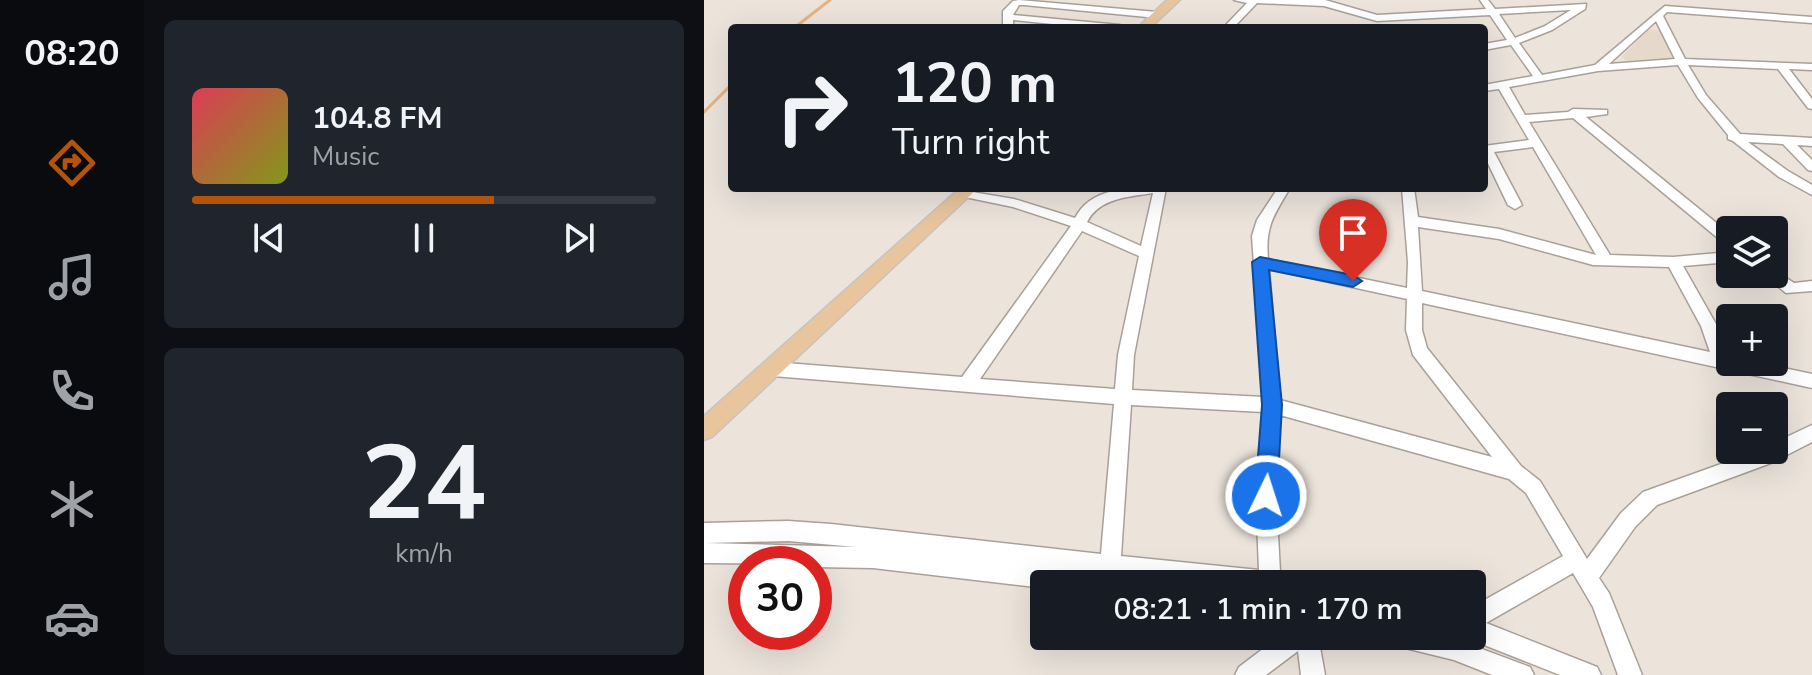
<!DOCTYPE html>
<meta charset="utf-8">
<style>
body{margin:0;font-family:"Nunito Sans",sans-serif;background:#20242c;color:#f1f3f6;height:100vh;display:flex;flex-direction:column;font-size:30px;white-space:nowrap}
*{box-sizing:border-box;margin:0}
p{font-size:26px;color:#9ea1a6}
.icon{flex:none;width:44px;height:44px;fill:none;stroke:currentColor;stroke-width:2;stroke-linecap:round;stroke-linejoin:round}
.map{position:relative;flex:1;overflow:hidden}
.drawer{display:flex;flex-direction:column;gap:20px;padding:20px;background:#0d0f14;width:560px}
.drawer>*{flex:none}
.guide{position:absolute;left:24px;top:24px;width:760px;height:168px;border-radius:8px;box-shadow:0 8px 32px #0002;background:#171b24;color:#f1f3f6;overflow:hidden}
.fabs{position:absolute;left:1012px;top:216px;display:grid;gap:16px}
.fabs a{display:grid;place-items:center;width:72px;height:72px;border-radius:8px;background:#171b24;box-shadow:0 8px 32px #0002;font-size:40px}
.speed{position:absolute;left:24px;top:546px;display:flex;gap:16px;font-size:40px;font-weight:700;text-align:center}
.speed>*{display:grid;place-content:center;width:104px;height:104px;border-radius:50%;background:#171b24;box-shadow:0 8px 32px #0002;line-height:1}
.speed .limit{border:12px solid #d22;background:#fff;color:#111}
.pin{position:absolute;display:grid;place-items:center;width:68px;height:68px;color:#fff;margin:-82px -34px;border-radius:50% 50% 50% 0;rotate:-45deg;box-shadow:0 0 8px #0007}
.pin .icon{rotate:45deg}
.me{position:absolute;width:88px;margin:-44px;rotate:4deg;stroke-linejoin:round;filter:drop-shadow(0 0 6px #0008)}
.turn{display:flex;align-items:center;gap:28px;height:168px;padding:0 32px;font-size:36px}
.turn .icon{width:104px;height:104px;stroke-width:2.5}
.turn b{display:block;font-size:56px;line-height:68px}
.drawer .tile{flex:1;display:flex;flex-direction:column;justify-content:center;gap:12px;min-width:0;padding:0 28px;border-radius:12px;background:#20242c}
.drawer .dial{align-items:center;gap:0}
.dial b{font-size:104px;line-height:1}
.song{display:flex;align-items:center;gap:24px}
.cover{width:96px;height:96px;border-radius:12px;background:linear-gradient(135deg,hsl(350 70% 55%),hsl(70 70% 35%))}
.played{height:8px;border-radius:4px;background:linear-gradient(90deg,#b45309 65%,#363941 65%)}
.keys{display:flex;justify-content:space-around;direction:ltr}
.trip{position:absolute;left:326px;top:570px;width:456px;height:80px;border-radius:8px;background:#171b24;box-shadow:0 8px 32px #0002;font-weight:600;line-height:80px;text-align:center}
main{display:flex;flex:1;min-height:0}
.tab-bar{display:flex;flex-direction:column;width:144px;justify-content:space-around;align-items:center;background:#090b0e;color:#9ea1a6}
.tab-bar .icon{width:56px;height:56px}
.tab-bar .current{color:#b45309}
.tab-bar b{font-size:36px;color:#f1f3f6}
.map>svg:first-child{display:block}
</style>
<main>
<nav class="tab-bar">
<b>08:20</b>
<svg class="icon current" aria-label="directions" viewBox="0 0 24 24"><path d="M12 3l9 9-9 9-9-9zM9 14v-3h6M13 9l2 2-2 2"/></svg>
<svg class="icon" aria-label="music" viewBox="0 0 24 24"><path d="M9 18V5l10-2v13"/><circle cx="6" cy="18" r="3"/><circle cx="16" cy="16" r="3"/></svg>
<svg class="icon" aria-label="phone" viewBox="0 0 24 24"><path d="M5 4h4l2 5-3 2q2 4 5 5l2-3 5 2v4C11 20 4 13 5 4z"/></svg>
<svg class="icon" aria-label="climate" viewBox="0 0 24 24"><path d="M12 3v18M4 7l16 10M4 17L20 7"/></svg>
<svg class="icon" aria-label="car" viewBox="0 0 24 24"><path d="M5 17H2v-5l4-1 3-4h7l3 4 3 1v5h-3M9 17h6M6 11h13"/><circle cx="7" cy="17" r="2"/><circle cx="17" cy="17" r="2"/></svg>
</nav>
<section class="drawer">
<div class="tile">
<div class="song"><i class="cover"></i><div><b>104.8 FM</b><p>Music</p></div></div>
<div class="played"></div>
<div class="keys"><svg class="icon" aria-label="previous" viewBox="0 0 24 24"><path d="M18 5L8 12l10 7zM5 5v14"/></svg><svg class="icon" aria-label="pause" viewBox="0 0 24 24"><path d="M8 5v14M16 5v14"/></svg><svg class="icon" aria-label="next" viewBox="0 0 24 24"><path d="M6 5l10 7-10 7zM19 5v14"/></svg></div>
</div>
<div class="tile dial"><b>24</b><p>km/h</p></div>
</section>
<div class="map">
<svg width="1108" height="675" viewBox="0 0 1108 675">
<rect width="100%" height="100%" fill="#ece4db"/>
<path fill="#e7d9ca" d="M945,29l11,1 12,28 -46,3 -4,-5z"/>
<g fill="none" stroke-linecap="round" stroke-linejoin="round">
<g stroke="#e6b47e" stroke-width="3">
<path d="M90,28l36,-28"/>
<path d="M0,112l28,-28"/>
</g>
<defs>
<g id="minor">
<path d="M315,0l138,12 5,3 -5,3 -133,-13h-5l-6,10 107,10 5,3h-34l-78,-8v8h-10v-17l10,-10z"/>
<path d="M530,0h91l52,15 109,-6 -6,-9h8l7,9 91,-5 -1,5 -33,21 -33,13 23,32 53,-10 70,-59 147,11v6l-145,-11 -4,4 22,43 127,5v6l-23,-1 23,30v10l-4,-1 -30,-39 -90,-4 18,30 34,39 72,4v8l-15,-1 15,15v11l-4,-1 -25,-26 -35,-2 40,29 24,14v10l-33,-18 -46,-36 -5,-2v-4l-30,-37 -20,-33 -80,6 -89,16 16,28 43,-3 5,-3 34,1v4l-21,3 144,117v12l-5,-2 -152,-126 -44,4 81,133 63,2 57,-5v10l-47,4 34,60 13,36h25l57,12v14l-390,-85v27l5,18 94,118 19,15 47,78 34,-46 22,-21 117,-42h14v-7l38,-18v17l-41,21 -114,42 -22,22 -36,51 10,15 33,82h-24l-25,-68 -20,-34 -87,50 111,44 4,8h-41l-96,-38 8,-1v-29l91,-51 -37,-63 -17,-14 -229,-64 -4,81 4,76 24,5 4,7h-115l-83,-8 6,8h-72v4l-171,-20 -59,-1v-3l-110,-1v-40l84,-2 43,3 270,30 13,-150 -341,-28 -6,-2 -2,-5 2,-5 6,-2 189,15 109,-151 -58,-19 -53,-11v-6l54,9 61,19c17,-33 59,-30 91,-30l-32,167 -2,35 131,7 -11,-161 5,-16 21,-32h12c-16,27 -25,38 -22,71l139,29 1,-26 -6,-74h12l4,29 81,12 97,26 -63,-108 -39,5 28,53 -7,4 -7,-4 -24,-50v-9l45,-6 -30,-51 -15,2v-6l49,-9 -22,-31 -27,5v-6l23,-4 -17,-25 -113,6 -53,-15 -67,-3 -24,25h-10l24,-25zM867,10l-26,16 -30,12 -16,-24zM952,21l19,38 -66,5zM449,193l-12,53 -54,-24c12,-24 41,-25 66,-29zM714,227l81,12 94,26 76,2 32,59 9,26 -288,-61zM378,231l57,25 -21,99 -3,34 -135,-10zM565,269l138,30 -1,31 7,25 79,102 -212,-57zM427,405l132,7 -7,84 3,74 -138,-14zM84,541l68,6 -150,-4z"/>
<path d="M1070,270l20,13 18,-2v10l-26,2 -23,-19h11z"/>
<path d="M576,636h38l7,39h-24l-3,-24 -32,24h-31l4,-8z"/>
<path d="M686,636h57l83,31 4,8h-42l-38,-15 -53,-13 -8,-3z"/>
</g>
<g id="major">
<path d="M463,0h13l-30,28h-13z"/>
<path d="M256,188h18l-266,249 -8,3v-24z"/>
</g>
</defs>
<use href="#minor" stroke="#a9a199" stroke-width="3"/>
<use href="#major" stroke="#c5c4c4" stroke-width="3"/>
<use href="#minor" fill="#fff" fill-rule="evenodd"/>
<use href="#major" fill="#e9c59e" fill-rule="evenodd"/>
</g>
<path fill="#1a73e8" stroke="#114b97" stroke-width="2" d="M556,257l93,18 9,6 -9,6 -84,-17 13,135 -5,91 -4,8 -7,3 -8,-3 -3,-8 7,-91 -10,-143z"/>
</svg>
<div class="fabs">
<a><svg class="icon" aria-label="layers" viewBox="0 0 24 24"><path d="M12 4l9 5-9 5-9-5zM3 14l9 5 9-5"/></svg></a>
<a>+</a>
<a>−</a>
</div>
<div class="speed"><div class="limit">30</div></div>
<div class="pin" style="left:649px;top:281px;background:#d93025"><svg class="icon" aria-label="arrive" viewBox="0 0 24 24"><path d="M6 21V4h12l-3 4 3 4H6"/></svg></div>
<svg class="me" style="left:562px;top:496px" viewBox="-20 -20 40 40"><circle r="17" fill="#1a73e8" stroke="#fff" stroke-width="3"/><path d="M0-11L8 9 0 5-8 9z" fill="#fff"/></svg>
<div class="trip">08:21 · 1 min · 170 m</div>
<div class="guide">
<div class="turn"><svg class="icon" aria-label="right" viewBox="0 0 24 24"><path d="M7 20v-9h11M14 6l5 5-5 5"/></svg><div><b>120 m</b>Turn right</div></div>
</div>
</div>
</main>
